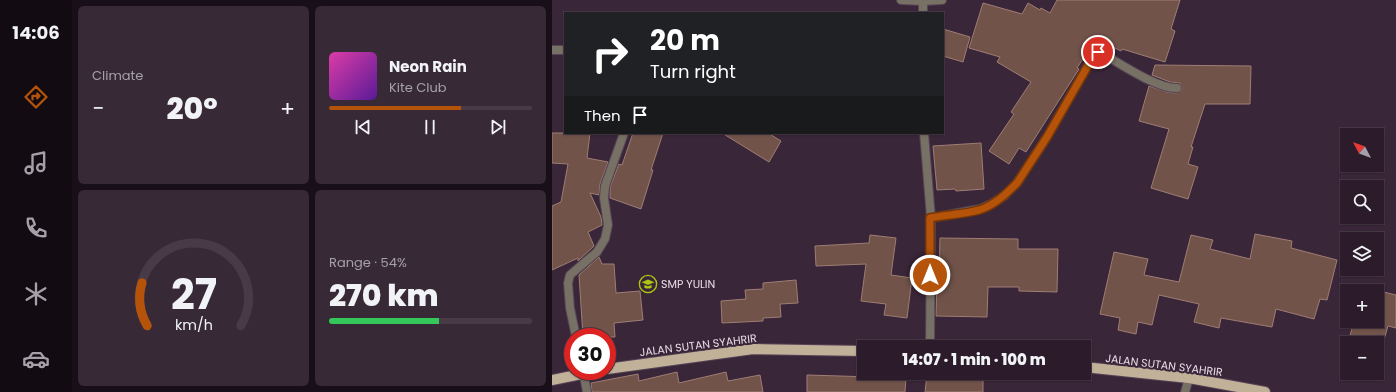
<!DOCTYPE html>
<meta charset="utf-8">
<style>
body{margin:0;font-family:Poppins,sans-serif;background:#382937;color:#f1f3f6;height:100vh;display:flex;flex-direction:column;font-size:15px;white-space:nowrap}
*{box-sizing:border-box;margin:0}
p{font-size:13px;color:#a6a1a9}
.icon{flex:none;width:22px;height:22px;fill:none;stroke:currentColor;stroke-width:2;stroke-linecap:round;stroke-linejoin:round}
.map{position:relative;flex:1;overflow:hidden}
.sheet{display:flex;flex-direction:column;gap:6px;padding:6px;background:#180f18;width:480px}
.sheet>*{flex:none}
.top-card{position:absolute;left:12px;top:12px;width:380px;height:122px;border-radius:0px;box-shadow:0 1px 3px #0004,0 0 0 1px #483a47;background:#202124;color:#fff;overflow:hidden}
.needle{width:26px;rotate:311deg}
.tools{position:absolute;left:788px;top:128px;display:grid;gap:8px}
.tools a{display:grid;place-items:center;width:44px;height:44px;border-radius:0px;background:#2c1c2b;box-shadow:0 1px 3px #0004,0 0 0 1px #483a47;font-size:20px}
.speed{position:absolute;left:12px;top:328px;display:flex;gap:8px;font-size:20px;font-weight:700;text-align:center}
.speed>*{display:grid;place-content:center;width:52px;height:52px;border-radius:50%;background:#2c1c2b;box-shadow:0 1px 3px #0004,0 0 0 1px #483a47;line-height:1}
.speed .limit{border:6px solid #d22;background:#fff;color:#111}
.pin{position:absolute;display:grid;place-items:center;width:34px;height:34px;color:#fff;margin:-17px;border:2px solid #fff;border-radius:50%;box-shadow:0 1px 4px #0007}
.me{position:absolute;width:44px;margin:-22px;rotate:0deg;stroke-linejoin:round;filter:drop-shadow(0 0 3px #0008)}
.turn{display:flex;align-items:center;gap:14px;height:84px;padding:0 20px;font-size:18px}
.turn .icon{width:52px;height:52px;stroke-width:2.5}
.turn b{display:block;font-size:28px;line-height:34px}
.then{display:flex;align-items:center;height:38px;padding:0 20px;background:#0003;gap:8px;font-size:15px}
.big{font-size:30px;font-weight:800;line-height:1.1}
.sheet .card{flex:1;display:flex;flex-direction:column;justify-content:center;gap:6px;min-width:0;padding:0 14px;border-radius:6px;background:#382937}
.sheet .dial{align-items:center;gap:0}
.dial svg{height:104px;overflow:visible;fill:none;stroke:#483a47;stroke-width:7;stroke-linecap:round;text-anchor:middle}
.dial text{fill:#f1f3f6;stroke:none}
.song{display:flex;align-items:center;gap:12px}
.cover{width:48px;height:48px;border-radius:6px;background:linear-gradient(135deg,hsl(320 70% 55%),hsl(270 70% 35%))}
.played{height:4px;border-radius:2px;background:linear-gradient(90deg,#b45309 65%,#483a47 65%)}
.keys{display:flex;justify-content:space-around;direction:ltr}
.heat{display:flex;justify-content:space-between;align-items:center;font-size:22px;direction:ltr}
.charge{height:6px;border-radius:3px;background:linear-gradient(90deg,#34c759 54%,#483a47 0)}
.sheet .tiles{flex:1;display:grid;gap:6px;grid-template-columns:repeat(2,1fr)}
.trip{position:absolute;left:305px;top:340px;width:234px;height:40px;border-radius:0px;background:#2c1c2b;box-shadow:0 1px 3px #0004,0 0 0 1px #483a47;font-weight:800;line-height:40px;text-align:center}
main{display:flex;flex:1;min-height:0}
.tabs{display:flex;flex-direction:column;width:72px;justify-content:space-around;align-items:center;background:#120b11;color:#a6a1a9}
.tabs .icon{width:28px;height:28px}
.tabs .on{color:#b45309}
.tabs b{font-size:18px;color:#f1f3f6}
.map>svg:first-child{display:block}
</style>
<main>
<nav class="tabs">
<b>14:06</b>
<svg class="icon on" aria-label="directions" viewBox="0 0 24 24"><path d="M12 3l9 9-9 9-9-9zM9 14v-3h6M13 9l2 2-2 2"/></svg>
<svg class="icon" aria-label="music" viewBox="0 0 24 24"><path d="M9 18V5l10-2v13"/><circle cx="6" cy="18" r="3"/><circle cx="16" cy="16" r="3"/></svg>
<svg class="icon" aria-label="phone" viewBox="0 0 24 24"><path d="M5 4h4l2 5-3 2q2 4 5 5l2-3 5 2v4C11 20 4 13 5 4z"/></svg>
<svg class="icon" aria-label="climate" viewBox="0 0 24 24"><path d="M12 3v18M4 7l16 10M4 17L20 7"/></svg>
<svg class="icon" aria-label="car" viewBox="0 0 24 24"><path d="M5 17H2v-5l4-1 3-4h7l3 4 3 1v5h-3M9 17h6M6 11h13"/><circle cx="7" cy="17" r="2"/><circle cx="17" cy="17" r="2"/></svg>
</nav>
<section class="sheet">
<div class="tiles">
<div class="card"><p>Climate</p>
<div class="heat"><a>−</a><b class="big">20°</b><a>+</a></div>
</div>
<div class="card">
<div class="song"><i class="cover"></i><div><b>Neon Rain</b><p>Kite Club</p></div></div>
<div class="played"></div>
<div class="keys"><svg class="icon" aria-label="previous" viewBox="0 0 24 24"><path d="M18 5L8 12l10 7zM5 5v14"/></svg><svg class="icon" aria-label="pause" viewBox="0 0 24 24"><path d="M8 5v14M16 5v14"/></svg><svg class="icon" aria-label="next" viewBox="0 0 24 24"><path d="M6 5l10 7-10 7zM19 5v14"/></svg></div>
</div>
<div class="card dial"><svg viewBox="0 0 100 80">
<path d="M14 69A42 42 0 1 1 86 69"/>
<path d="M14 69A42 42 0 0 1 10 36" stroke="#b45309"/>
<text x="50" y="56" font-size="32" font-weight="700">27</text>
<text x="50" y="72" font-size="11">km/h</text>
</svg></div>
<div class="card"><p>Range · 54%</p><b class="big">270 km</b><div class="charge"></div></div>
</div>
</section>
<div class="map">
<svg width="844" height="392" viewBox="0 0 844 392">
<rect width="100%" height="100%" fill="#3a2639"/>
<g fill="#71534a" stroke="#9e7d74">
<path d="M505,0h123l-9,29 4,2 -10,31 -43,-13 -1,2 -25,-12 -19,29 2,1 -53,83 -7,-4 -10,16 -20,-13 25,-37 -3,-2 20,-30 -34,-20 3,-5 -31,-9 14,-45 39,11 6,-11 12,7 1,-2 9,5z"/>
<path d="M391,29l27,8 -7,25 -20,-6z"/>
<path d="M603,65l96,1 -1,38h-45l-14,43h2l-5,17 10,3 -10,32 -37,-11 18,-59 -30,-8 10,-35 18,6 9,1 5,-2 1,-3 -2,-5 -10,-1 -18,-7z"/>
<path d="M0,133h38l-3,25 21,4 -8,22 -1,11 -9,-2 11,24 1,8 -14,7 6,14 -16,15v-3l-26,12v-64l9,-4 7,-38 -16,-1z"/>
<path d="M81,133h30l-12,37h2l-12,39 -31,-11v-11l9,-23 3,1z"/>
<path d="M170,133h46l13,8 -12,21z"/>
<path d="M429,143l3,46 -28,2 -1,-2 -18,1 -4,-44z"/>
<path d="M703,234l37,7 -1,7 46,12 -10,40 -7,-1 -6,20 -38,-10 -4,18 -51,-9 -2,10 -25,-6 5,-18 -40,-9 -7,30 -14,-3 -2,12 -18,-4 2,-12 -20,-4 14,-62 34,7 -4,16 35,7 12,-47 22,5 -3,9 40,10z"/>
<path d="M318,235l26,3 -5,37 21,3 -5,40 -23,-3 2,-11 -25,-3 5,-37 -50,2 -1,-20 54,-3z"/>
<path d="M388,238l78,1v10h40l-1,43 -38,-1v-4h-31l-1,30 -51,-1 1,-35h2z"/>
<path d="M47,257l3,7h12l2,29 24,-2 3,29 -29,3 1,14h-32l-4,-62z"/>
<path d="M244,280l2,23 -18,1 1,13 -18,1v3l-41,2 -1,-22 25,-2 -1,-9 18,-1v-6z"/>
<path d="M811,287l33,8v33l-8,-2 -5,17h-35l6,-22h23v-30h-15z"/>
<path d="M125,372l2,11 47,-11 2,9 32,-6 3,17h-171l-1,-9 47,-9 1,7z"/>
<path d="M255,375l99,3 -1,14h-98z"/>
<path d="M375,375l56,5v12h-58z"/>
</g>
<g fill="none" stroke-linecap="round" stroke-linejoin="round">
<defs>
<path id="service" d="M633,392l4,-14"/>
<g id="minor">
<path d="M349,0l22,1 19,-1"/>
<path d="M371,13v-12"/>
<path d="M0,50h13"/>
<path d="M372,133l7,85 -1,129"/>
<path d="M379,218l49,-9 11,-5 13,-8 13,-13 30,-46 48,-84 5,-1c19,11 57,37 77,36"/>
<path d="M24,337l-6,-29 -2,-25 2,-8 27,-23 8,-13 3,-14 -4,-27 1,-12 19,-53"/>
<path d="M31,371l4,21"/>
</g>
<g id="primary">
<path d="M532,367l105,11 76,14"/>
<path d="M55,369l146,-20 111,2"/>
<path d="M0,380l44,-9"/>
</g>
</defs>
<use href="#service" stroke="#564355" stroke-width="10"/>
<use href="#minor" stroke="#564355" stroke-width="10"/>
<use href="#primary" stroke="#564355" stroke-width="12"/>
<use href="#service" stroke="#777064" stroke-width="8"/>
<use href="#minor" stroke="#777064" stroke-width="8"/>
<use href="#primary" stroke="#c1b199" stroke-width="10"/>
</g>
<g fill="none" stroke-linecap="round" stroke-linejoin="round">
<defs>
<path id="route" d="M378,275v-57c16,-3 34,-4 49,-8 16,-5 27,-16 38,-27l30,-46 47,-82 4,-3"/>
</defs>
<use href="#route" stroke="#753606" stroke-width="10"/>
<use href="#route" stroke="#b45309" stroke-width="7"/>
</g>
<defs>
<symbol id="school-ring" viewBox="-11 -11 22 22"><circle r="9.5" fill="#3a2639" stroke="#acc612" stroke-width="1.5"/><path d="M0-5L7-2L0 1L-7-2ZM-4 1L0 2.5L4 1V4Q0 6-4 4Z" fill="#acc612"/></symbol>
</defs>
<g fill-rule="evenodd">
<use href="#school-ring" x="86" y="274" width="20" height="20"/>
</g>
<g text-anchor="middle" stroke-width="4" stroke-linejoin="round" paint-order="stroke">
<g font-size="11" fill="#e8dbe7" stroke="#3a2639" text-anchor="start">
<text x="109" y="288">SMP YULIN</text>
</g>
<g font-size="11" fill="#e8dbe7" stroke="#3a2639">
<text transform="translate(146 345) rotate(-7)" y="4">JALAN SUTAN SYAHRIR</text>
<text transform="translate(612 365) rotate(7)" y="4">JALAN SUTAN SYAHRIR</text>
</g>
</g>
</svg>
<div class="tools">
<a><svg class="needle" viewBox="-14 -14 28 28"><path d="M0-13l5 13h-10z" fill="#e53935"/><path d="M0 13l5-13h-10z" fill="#a6a1a9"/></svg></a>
<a><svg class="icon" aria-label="search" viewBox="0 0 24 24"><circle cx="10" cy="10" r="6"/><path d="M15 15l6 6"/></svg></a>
<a><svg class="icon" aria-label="layers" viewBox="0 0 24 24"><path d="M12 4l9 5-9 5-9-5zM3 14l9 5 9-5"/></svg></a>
<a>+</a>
<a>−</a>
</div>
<div class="speed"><div class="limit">30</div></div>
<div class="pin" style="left:546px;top:52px;background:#d93025"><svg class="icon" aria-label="arrive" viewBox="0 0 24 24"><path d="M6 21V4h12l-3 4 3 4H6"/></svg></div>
<svg class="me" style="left:378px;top:275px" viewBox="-20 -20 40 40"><circle r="17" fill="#b45309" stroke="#fff" stroke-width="3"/><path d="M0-11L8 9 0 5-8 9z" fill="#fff"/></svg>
<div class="trip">14:07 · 1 min · 100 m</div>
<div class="top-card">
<div class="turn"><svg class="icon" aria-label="right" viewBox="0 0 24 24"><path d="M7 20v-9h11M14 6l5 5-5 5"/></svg><div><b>20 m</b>Turn right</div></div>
<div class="then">Then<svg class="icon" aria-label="arrive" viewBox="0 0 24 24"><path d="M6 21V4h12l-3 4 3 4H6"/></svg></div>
</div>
</div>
</main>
